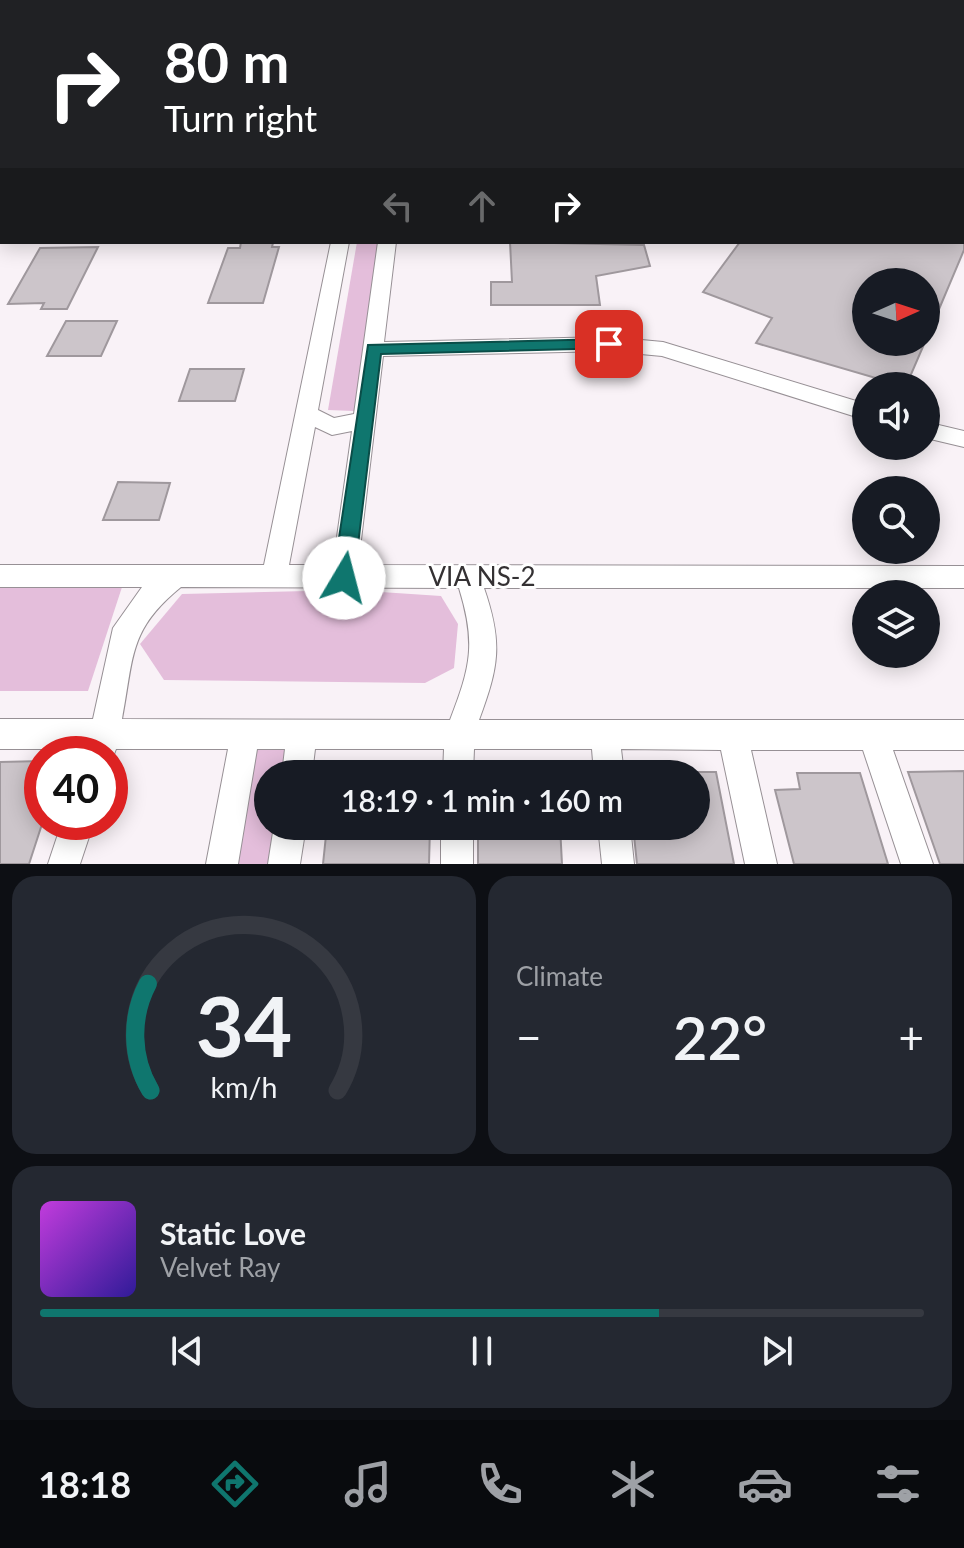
<!DOCTYPE html>
<meta charset="utf-8">
<style>
body{margin:0;font-family:Lato,sans-serif;background:#242831;color:#f1f3f6;height:100vh;display:flex;flex-direction:column;font-size:30px;white-space:nowrap}
*{box-sizing:border-box;margin:0}
p{font-size:26px;color:#9ea1a6}
.icon{flex:none;width:44px;height:44px;fill:none;stroke:currentColor;stroke-width:2;stroke-linecap:round;stroke-linejoin:round}
.map{position:relative;height:864px;overflow:hidden}
.drawer{display:flex;flex-direction:column;gap:12px;padding:12px;background:#0d0f14;flex:1}
.drawer>*{flex:none}
.hud{position:absolute;left:0px;top:0px;width:964px;height:244px;box-shadow:0 4px 20px #0003;background:#202124;color:#fff;overflow:hidden}
.needle{width:52px;rotate:87deg}
.controls{position:absolute;left:852px;top:268px;display:grid;gap:16px}
.controls a{display:grid;place-items:center;width:88px;height:88px;border-radius:50%;background:#171b24;box-shadow:0 4px 20px #0003;font-size:40px}
.speed{position:absolute;left:24px;top:736px;display:flex;gap:16px;font-size:40px;font-weight:700;text-align:center}
.speed>*{display:grid;place-content:center;width:104px;height:104px;border-radius:50%;background:#171b24;box-shadow:0 4px 20px #0003;line-height:1}
.speed .limit{border:12px solid #d22;background:#fff;color:#111}
.pin{position:absolute;display:grid;place-items:center;width:68px;height:68px;color:#fff;margin:-34px;border-radius:16px;box-shadow:0 4px 12px #0006}
.me{position:absolute;width:88px;margin:-44px;rotate:8deg;stroke-linejoin:round;filter:drop-shadow(0 0 6px #0008)}
.turn{display:flex;align-items:center;gap:28px;height:168px;padding:0 32px;font-size:36px}
.turn .icon{width:104px;height:104px;stroke-width:2.5}
.turn b{display:block;font-size:56px;line-height:68px}
.lanes{display:flex;align-items:center;height:76px;padding:0 32px;background:#0003;justify-content:center;gap:40px;direction:ltr}
.lanes .off{opacity:.35}
.big{font-size:60px;font-weight:600;line-height:1.1}
.drawer .widget{flex:1;display:flex;flex-direction:column;justify-content:center;gap:12px;min-width:0;padding:0 28px;border-radius:24px;background:#242831}
.drawer .dial{align-items:center;gap:0}
.dial svg{height:208px;overflow:visible;fill:none;stroke:#363941;stroke-width:7;stroke-linecap:round;text-anchor:middle}
.dial text{fill:#f1f3f6;stroke:none}
.song{display:flex;align-items:center;gap:24px}
.cover{width:96px;height:96px;border-radius:12px;background:linear-gradient(135deg,hsl(290 70% 55%),hsl(250 70% 35%))}
.played{height:8px;border-radius:4px;background:linear-gradient(90deg,#0f766e 70%,#363941 70%)}
.keys{display:flex;justify-content:space-around;direction:ltr}
.heat{display:flex;justify-content:space-between;align-items:center;font-size:44px;direction:ltr}
.drawer .tiles{flex:1;display:grid;gap:12px;grid-template-columns:1fr 1fr}
.widget:last-child{grid-column:span 2}
.trip{position:absolute;left:254px;top:760px;width:456px;height:80px;border-radius:40px;background:#171b24;box-shadow:0 4px 20px #0003;font-weight:600;line-height:80px;text-align:center}
.tab-bar{display:flex;height:128px;justify-content:space-around;align-items:center;background:#090b0e;color:#9ea1a6}
.tab-bar .icon{width:56px;height:56px}
.tab-bar .on{color:#0f766e}
.tab-bar b{font-size:36px;color:#f1f3f6}
.map>svg:first-child{display:block}
</style>
<div class="map">
<svg width="964" height="864" viewBox="0 0 964 864">
<rect width="100%" height="100%" fill="#f9f2f7"/>
<g fill="#e4bedb">
<path d="M357,242h22l-25,169 -26,-1z"/>
<path d="M0,584h123l-35,107h-88z"/>
<path d="M351,590l90,6 17,28 -4,44 -29,15 -261,-3 -24,-36 42,-50z"/>
<path d="M292,743l-5,31h-19v52h11l-6,38h-40l20,-120z"/>
</g>
<g fill="#ccc5ca" stroke="#9f989d" stroke-width="2">
<path d="M241,242h29l3,1 -1,4h7l-16,56h-55l20,-55h12z"/>
<path d="M510,242l134,3 6,21 -54,10 4,29h-109v-23h21z"/>
<path d="M740,242h224v8l-38,90v-58h-60v60h59l-19,44h-3l-147,-43 16,-25 -69,-26z"/>
<path d="M98,247l-31,62h-26l3,-6 -36,1 32,-56z"/>
<path d="M66,321h51l-16,35h-54z"/>
<path d="M190,369h54l-9,32h-56z"/>
<path d="M118,482l52,1 -11,37h-56z"/>
<path d="M42,761v63l-13,40h-29v-102z"/>
<path d="M964,771v93h-24l-32,-92z"/>
<path d="M696,772h20l18,92h-97l-4,-38h63z"/>
<path d="M797,773h63l28,91h-94l-19,-74 25,-1z"/>
<path d="M327,826h103l-1,38h-106z"/>
<path d="M478,826h82l2,38h-84z"/>
</g>
<g fill="none" stroke-linecap="round" stroke-linejoin="round">
<defs>
<g id="minor">
<path d="M153,0h12l-13,2z"/>
<rect x="381" y="0" width="12" height="2"/>
<rect x="414" y="0" width="12" height="2"/>
<rect x="0" y="170" width="2" height="10"/>
<path d="M2,212v13h-2v-12z"/>
<path d="M331,242h18l-31,168 16,8 20,-4 24,-172h18l-12,100 225,-5 54,5 203,62v16l-204,-64 -53,-5 -226,5 -25,209 606,1v22h-480c19,55 15,78 -5,132h485v30h-71l40,114h-32l-38,-114h-112l26,114h-32l-24,-114 -100,-1 3,25h-30l-2,-25h-118l-1,25h-30l1,-25h-129l-3,25h-30l3,-25h-28l-19,115h-32l22,-115h-112l-6,16v-11h-25l1,-5h-86v-30h93l20,-91 29,-41h-142v-22h264zM315,427l17,8 20,-4 -19,134h-44zM181,587l278,1c17,55 12,78 -9,132l-328,-1c12,-62 6,-89 59,-132z"/>
<path d="M926,422l38,9v16l-38,-9z"/>
<path d="M62,822h32l-14,42h-32z"/>
<path d="M274,826h32l-6,38h-32z"/>
<rect x="441" y="826" width="32" height="38"/>
<path d="M598,826h32l4,38h-32z"/>
</g>
</defs>
<use href="#minor" stroke="#979095" stroke-width="2"/>
<use href="#minor" fill="#fff" fill-rule="evenodd"/>
</g>
<path fill="#0f766e" stroke="#0a4d48" stroke-width="2" d="M609,339l8,5 -3,4 -233,6 -27,224 -3,6h-15l-3,-6 35,-233z"/>
<g text-anchor="middle" stroke-width="6" stroke-linejoin="round" paint-order="stroke">
<g font-size="26" fill="#343133" stroke="#fff">
<text x="482" y="586">VIA NS-2</text>
</g>
</g>
</svg>
<div class="controls">
<a><svg class="needle" viewBox="-14 -14 28 28"><path d="M0-13l5 13h-10z" fill="#e53935"/><path d="M0 13l5-13h-10z" fill="#9ea1a6"/></svg></a>
<a><svg class="icon" aria-label="sound" viewBox="0 0 24 24"><path d="M4 9h4l5-4v14l-5-4H4zM17 9q2 3 0 6"/></svg></a>
<a><svg class="icon" aria-label="search" viewBox="0 0 24 24"><circle cx="10" cy="10" r="6"/><path d="M15 15l6 6"/></svg></a>
<a><svg class="icon" aria-label="layers" viewBox="0 0 24 24"><path d="M12 4l9 5-9 5-9-5zM3 14l9 5 9-5"/></svg></a>
</div>
<div class="speed"><div class="limit">40</div></div>
<div class="pin" style="left:609px;top:344px;background:#d93025"><svg class="icon" aria-label="arrive" viewBox="0 0 24 24"><path d="M6 21V4h12l-3 4 3 4H6"/></svg></div>
<svg class="me" style="left:344px;top:578px" viewBox="-20 -20 40 40"><circle r="19" fill="#fff"/><path d="M0-13L10 11 0 6-10 11z" fill="#0f766e"/></svg>
<div class="trip">18:19 · 1 min · 160 m</div>
<div class="hud">
<div class="turn"><svg class="icon" aria-label="right" viewBox="0 0 24 24"><path d="M7 20v-9h11M14 6l5 5-5 5"/></svg><div><b>80 m</b>Turn right</div></div>
<div class="lanes"><svg class="icon off" aria-label="left" viewBox="0 0 24 24"><path d="M17 20v-9H6M10 6l-5 5 5 5"/></svg><svg class="icon off" aria-label="ahead" viewBox="0 0 24 24"><path d="M12 20V5M6 11l6-6 6 6"/></svg><svg class="icon" aria-label="right" viewBox="0 0 24 24"><path d="M7 20v-9h11M14 6l5 5-5 5"/></svg></div>
</div>
</div>
<section class="drawer">
<div class="tiles">
<div class="widget dial"><svg viewBox="0 0 100 80">
<path d="M14 69A42 42 0 1 1 86 69"/>
<path d="M14 69A42 42 0 0 1 13 28" stroke="#0f766e"/>
<text x="50" y="56" font-size="32" font-weight="700">34</text>
<text x="50" y="72" font-size="11">km/h</text>
</svg></div>
<div class="widget"><p>Climate</p>
<div class="heat"><a>−</a><b class="big">22°</b><a>+</a></div>
</div>
<div class="widget">
<div class="song"><i class="cover"></i><div><b>Static Love</b><p>Velvet Ray</p></div></div>
<div class="played"></div>
<div class="keys"><svg class="icon" aria-label="previous" viewBox="0 0 24 24"><path d="M18 5L8 12l10 7zM5 5v14"/></svg><svg class="icon" aria-label="pause" viewBox="0 0 24 24"><path d="M8 5v14M16 5v14"/></svg><svg class="icon" aria-label="next" viewBox="0 0 24 24"><path d="M6 5l10 7-10 7zM19 5v14"/></svg></div>
</div>
</div>
</section>
<nav class="tab-bar">
<b>18:18</b>
<svg class="icon on" aria-label="directions" viewBox="0 0 24 24"><path d="M12 3l9 9-9 9-9-9zM9 14v-3h6M13 9l2 2-2 2"/></svg>
<svg class="icon" aria-label="music" viewBox="0 0 24 24"><path d="M9 18V5l10-2v13"/><circle cx="6" cy="18" r="3"/><circle cx="16" cy="16" r="3"/></svg>
<svg class="icon" aria-label="phone" viewBox="0 0 24 24"><path d="M5 4h4l2 5-3 2q2 4 5 5l2-3 5 2v4C11 20 4 13 5 4z"/></svg>
<svg class="icon" aria-label="climate" viewBox="0 0 24 24"><path d="M12 3v18M4 7l16 10M4 17L20 7"/></svg>
<svg class="icon" aria-label="car" viewBox="0 0 24 24"><path d="M5 17H2v-5l4-1 3-4h7l3 4 3 1v5h-3M9 17h6M6 11h13"/><circle cx="7" cy="17" r="2"/><circle cx="17" cy="17" r="2"/></svg>
<svg class="icon" aria-label="filters" viewBox="0 0 24 24"><path d="M4 7h16M4 17h16"/><circle cx="9" cy="7" r="2"/><circle cx="15" cy="17" r="2"/></svg>
</nav>
